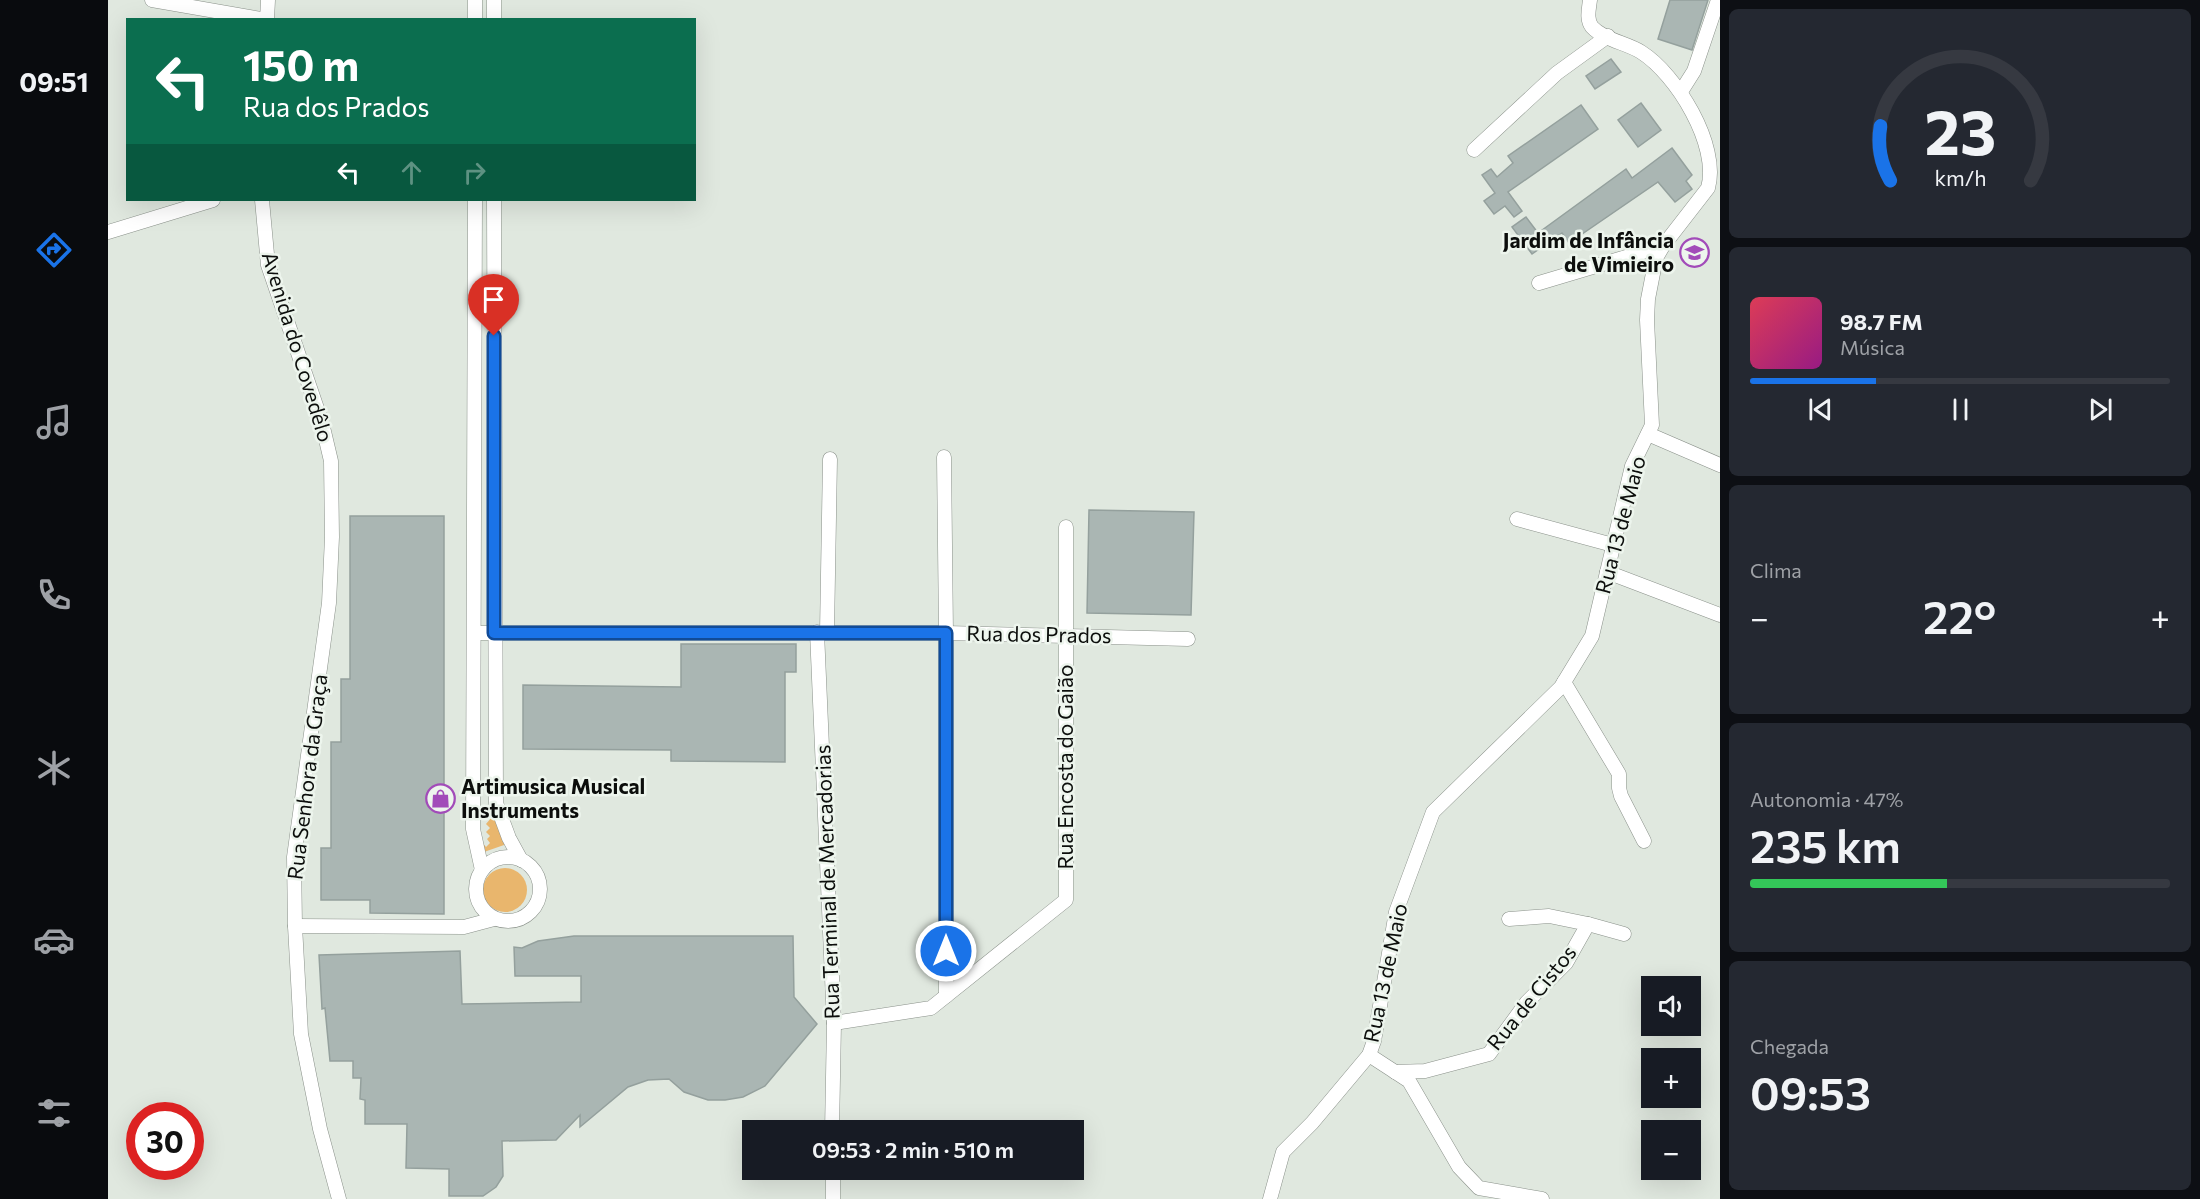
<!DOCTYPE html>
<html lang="pt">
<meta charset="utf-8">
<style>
body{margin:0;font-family:Commissioner,sans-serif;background:#242831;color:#f1f3f6;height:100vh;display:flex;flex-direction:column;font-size:22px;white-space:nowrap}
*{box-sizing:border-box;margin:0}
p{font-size:20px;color:#9ea1a6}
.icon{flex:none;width:33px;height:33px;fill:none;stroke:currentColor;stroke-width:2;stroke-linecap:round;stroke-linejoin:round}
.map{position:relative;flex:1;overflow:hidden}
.panel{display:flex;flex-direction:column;gap:9px;padding:9px;background:#0d0f14;width:480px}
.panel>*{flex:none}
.banner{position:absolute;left:18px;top:18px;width:570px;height:183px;border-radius:0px;box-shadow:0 6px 24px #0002;background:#0b6e4f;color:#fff;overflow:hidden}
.buttons{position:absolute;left:1533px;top:976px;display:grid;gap:12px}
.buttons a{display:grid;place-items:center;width:60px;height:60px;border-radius:0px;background:#171b24;box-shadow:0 6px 24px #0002;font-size:30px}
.speed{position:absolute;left:18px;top:1102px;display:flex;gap:12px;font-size:30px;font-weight:700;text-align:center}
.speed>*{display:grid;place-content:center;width:78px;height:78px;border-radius:50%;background:#171b24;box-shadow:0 6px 24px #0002;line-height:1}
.speed .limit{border:9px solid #d22;background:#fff;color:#111}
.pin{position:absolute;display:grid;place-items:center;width:51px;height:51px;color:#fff;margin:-62px -26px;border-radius:50% 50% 50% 0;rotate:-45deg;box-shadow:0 0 6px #0007}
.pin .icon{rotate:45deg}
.me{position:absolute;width:66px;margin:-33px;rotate:0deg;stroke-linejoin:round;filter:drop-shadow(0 0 4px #0008)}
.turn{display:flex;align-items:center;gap:21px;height:126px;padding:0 18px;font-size:27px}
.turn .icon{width:78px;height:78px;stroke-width:2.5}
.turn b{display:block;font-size:42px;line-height:51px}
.lanes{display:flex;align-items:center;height:57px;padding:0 18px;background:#0003;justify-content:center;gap:30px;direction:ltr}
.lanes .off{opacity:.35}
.big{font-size:45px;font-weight:600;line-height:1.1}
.panel .widget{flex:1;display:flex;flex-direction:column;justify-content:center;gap:9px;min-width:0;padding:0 21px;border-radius:9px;background:#242831}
.panel .dial{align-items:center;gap:0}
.dial svg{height:156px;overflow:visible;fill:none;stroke:#363941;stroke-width:7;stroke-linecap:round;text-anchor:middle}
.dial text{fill:#f1f3f6;stroke:none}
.song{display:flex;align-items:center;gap:18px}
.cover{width:72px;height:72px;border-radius:9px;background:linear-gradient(135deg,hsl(350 70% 55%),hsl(310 70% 35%))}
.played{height:6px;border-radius:3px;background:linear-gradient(90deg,#1a73e8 30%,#363941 30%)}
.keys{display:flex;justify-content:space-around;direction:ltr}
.heat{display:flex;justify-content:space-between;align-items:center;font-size:33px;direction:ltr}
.charge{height:9px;border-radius:4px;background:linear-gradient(90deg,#34c759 47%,#363941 0)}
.trip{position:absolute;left:634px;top:1120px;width:342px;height:60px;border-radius:0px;background:#171b24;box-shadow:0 6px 24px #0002;font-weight:600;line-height:60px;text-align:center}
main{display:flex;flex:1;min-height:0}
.tabs{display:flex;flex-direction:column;width:108px;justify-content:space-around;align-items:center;background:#090b0e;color:#9ea1a6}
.tabs .icon{width:42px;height:42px}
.tabs .active{color:#1a73e8}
.tabs b{font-size:27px;color:#f1f3f6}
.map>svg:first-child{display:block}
</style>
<main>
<nav class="tabs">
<b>09:51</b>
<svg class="icon active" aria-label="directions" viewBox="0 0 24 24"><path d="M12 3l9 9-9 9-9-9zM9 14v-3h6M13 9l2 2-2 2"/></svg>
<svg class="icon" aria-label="music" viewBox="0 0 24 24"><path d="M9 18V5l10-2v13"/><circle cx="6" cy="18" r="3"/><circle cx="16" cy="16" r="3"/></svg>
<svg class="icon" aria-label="phone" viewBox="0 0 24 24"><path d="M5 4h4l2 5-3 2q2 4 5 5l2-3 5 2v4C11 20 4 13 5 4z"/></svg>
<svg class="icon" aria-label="climate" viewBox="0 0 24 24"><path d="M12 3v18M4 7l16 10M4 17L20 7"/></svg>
<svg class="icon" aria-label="car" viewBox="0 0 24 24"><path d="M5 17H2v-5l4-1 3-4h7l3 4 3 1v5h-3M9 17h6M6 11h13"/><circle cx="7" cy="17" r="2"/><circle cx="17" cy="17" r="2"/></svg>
<svg class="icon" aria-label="filters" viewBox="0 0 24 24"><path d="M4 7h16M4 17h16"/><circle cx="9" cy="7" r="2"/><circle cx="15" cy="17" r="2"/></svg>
</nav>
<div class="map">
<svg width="1612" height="1199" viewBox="0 0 1612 1199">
<rect width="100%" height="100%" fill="#e0e8df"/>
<g fill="#e9b66d">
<path d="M385,809l13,32 -2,4 -20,7 -4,-12 6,7 4,-4 -3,-4 3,-3 -4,-4 4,-4 -4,-4 6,-7 -3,-4z"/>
<circle cx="397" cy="890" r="22"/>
</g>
<g fill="#aab6b3" stroke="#94a09d" stroke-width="1.5">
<path d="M1562,0h38l-16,50 -34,-11z"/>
<path d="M1503,59l10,13 -26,17 -9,-13z"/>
<path d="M1533,103l20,27 -23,17 -20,-27z"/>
<path d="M1473,105l17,24 -90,63 14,19 -8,6 -9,-11 -11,8 -10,-13 11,-8 -13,-18 9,-6 6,8 16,-14 -5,-7z"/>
<path d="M1564,148l20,27 -6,6 6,8 -17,13 -17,-20 -89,61 -7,-10 -30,21 -20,-27 14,-10 12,16 88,-64 6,9z"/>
<path d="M981,510l105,2 -3,103 -104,-2z"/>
<path d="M242,516h94v398l-74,-1v-13h-49v-52h10v-106h10v-63h9z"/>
<path d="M573,644h115v28h-11v90l-114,-1v-11l-148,-1v-64l158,2z"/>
<path d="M466,936h219l1,61 23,27 -52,62 -22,11 -18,3h-17l-24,-8 -15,-13 -21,1 -20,7 -48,40v-12l-24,25 -54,1 1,35 -7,11 -13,9h-34v-27l-43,-1 1,-44h-42v-24l-5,-1 1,-21h-8v-17h-23l-5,-53 -3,1 -3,-54 141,-4 2,53 119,-2v-26h-66l-1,-29 8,1 16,-7z"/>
</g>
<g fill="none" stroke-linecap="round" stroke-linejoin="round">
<defs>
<g id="minor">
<path d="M44,0l115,20"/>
<path d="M386,0v20"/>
<path d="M159,20l1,-20"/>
<path d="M367,20v-20"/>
<path d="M1574,90l12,-19 24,-71"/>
<path d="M1366,150l83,-77 51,-37"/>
<path d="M154,200l6,65 54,158 9,38 1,76 -3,66 -35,254 1,69 6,108 19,95 19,70"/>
<path d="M367,200l-2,629 9,41"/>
<path d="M386,200l2,603 13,35 12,22"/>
<path d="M0,232l105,-32"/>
<path d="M1431,283l124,-37"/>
<path d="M1540,434l72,31"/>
<path d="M836,457l2,176v363"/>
<path d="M1409,519l96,26"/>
<path d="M1499,572l113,43"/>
<path d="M709,632l17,391 -2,108"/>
<path d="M719,632l3,-173"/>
<path d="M367,633h471l242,6"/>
<path d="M1456,682l55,92v14l2,8 23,45"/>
<circle cx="400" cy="889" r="32"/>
<path d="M1480,924l36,10"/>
<path d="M187,926l169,1 30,-8"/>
<path d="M726,1023l97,-15 135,-108v-373"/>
<path d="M1261,1055l40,26 50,86 20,21 63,11"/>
<path d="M1287,1072l30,-1 64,-17 38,-52 39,-39 22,-39 -39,-8 -40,3"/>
<path d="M725,1170v29"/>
<path d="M1162,1199l13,-47 29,-29 57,-68 5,-14 22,-129 37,-100 128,-125 31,-51 40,-170 20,-41 -5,-105 1,-21 8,-41 7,-12 45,-58c12,-43 -32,-114 -67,-136 -14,-9 -37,-12 -49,-25 -6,-8 -3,-18 -2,-27"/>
</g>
</defs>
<use href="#minor" stroke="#8a918a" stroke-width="15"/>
<use href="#minor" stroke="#fff" stroke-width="14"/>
</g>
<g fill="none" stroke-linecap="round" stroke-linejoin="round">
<defs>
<path id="route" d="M386,336v297h452v318"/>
</defs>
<use href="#route" stroke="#114b97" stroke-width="15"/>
<use href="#route" stroke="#1a73e8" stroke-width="10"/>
</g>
<defs>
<symbol id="school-ring" viewBox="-11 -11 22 22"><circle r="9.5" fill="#edf5ed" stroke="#a24bb9" stroke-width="1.5"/><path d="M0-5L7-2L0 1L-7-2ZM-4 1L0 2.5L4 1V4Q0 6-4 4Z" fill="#a24bb9"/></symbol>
<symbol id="shop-ring" viewBox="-11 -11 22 22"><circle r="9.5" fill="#edf5ed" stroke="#a24bb9" stroke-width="1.5"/><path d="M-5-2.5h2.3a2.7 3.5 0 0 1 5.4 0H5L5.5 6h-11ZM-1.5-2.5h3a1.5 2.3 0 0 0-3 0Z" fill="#a24bb9"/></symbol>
</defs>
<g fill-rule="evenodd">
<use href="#school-ring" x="1570" y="236" width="33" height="33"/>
<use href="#shop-ring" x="316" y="782" width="33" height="33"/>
</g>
<g text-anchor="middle" stroke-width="5" stroke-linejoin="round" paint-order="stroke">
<g font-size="21" font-weight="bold" fill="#0c0e0c" stroke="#edf5ed" text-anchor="end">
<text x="1566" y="248">Jardim de Infância<tspan x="1566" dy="24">de Vimieiro</tspan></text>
<text x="353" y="794" text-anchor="start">Artimusica Musical<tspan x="353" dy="24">Instruments</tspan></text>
</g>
<g font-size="21" fill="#0c0e0c" stroke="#edf5ed">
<text transform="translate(189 347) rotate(73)" y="7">Avenida do Covedêlo</text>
<text transform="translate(1513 525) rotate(-75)" y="7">Rua 13 de Maio</text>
<text transform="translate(931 635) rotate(1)" y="7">Rua dos Prados</text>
<text transform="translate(958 767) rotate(-90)" y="7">Rua Encosta do Gaião</text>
<text transform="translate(200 777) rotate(-83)" y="7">Rua Senhora da Graça</text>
<text transform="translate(720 882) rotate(-92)" y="7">Rua Terminal de Mercadorias</text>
<text transform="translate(1278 973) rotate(-78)" y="7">Rua 13 de Maio</text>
<text transform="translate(1424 998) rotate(-51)" y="7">Rua de Cistos</text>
</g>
</g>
</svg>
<div class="buttons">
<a><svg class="icon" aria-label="sound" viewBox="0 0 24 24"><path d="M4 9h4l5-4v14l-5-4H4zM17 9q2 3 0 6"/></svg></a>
<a>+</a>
<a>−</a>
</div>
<div class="speed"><div class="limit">30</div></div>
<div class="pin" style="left:386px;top:336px;background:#d93025"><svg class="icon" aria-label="arrive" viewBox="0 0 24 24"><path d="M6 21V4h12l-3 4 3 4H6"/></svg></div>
<svg class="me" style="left:838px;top:951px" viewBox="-20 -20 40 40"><circle r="17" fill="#1a73e8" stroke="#fff" stroke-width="3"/><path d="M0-11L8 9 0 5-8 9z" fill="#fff"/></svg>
<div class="trip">09:53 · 2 min · 510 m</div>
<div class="banner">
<div class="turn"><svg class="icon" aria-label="left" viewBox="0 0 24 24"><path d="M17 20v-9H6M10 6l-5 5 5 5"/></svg><div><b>150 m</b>Rua dos Prados</div></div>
<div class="lanes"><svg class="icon" aria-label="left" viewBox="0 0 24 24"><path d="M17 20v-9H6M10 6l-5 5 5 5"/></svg><svg class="icon off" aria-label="ahead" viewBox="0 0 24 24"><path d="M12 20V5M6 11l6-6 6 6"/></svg><svg class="icon off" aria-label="right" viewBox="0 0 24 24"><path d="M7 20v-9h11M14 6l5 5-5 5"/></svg></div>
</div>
</div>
<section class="panel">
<div class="widget dial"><svg viewBox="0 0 100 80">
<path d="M14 69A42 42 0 1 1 86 69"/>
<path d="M14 69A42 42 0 0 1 9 41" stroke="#1a73e8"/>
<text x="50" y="56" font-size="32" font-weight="700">23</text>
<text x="50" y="72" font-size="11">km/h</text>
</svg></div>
<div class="widget">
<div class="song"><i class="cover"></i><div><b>98.7 FM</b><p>Música</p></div></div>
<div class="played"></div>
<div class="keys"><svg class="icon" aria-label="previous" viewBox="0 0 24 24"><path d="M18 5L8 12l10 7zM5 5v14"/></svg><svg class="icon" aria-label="pause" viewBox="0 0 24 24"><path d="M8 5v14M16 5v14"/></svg><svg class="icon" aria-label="next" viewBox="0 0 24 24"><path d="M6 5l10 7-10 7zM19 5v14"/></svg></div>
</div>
<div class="widget"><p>Clima</p>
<div class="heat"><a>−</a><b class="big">22°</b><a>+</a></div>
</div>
<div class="widget"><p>Autonomia · 47%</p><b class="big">235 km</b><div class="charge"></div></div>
<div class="widget"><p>Chegada</p><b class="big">09:53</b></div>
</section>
</main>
